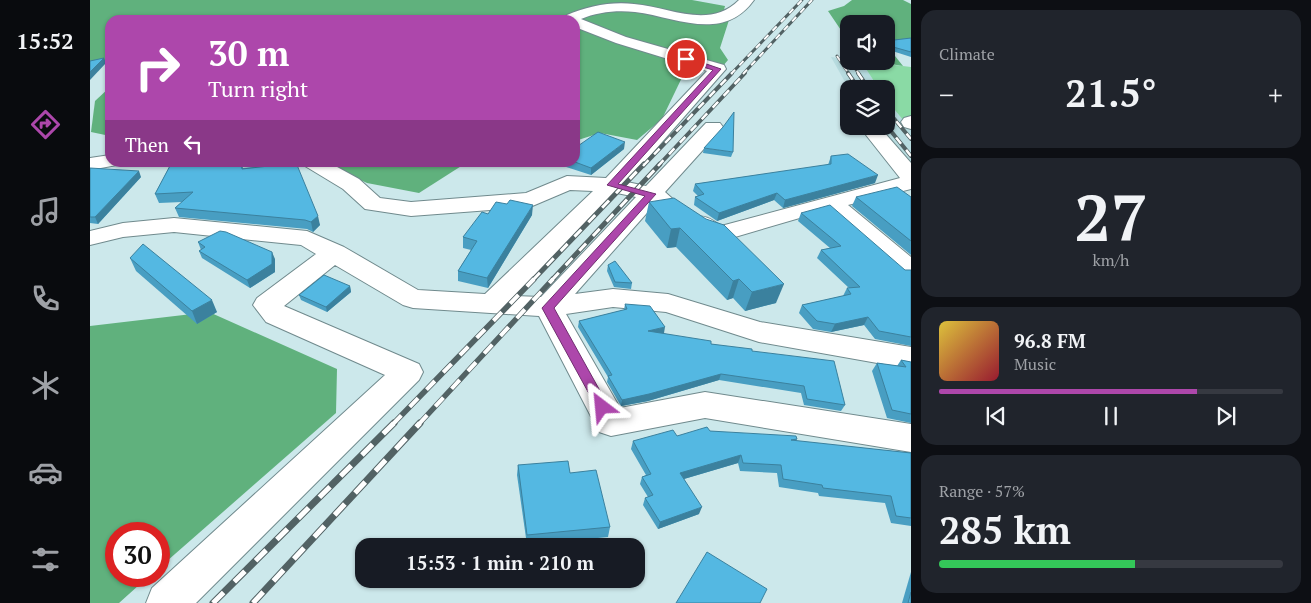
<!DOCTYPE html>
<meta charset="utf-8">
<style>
body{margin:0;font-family:"PT Serif",serif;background:#20242c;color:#f1f3f6;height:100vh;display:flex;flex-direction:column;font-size:19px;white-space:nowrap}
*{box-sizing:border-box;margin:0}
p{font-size:16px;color:#9ea1a6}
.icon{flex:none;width:28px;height:28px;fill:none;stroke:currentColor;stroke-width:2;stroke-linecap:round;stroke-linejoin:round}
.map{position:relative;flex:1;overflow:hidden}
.panel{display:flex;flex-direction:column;gap:10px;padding:10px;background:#0d0f14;width:400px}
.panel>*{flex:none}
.hud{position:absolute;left:15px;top:15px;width:475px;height:152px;border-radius:15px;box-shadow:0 1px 4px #0004;background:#ad47ab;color:#fff;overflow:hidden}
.tools{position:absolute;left:750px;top:15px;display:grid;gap:10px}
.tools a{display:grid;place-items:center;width:55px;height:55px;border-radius:10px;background:#171b24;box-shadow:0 1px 4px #0004;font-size:25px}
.speed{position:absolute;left:15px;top:522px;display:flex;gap:10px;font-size:25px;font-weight:700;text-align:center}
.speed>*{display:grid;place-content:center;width:65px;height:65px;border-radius:50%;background:#171b24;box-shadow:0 1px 4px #0004;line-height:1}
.speed .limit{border:8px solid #d22;background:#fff;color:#111}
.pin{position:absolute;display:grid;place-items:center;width:42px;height:42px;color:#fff;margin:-21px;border:2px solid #fff;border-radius:50%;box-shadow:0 1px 5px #0007}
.me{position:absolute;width:55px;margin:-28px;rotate:331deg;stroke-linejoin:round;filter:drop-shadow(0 0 4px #0008)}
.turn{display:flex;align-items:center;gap:18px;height:105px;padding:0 20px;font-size:22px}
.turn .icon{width:65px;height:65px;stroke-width:2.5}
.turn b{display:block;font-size:35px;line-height:42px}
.then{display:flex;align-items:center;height:48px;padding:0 20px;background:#0003;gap:10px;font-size:19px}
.big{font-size:38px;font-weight:800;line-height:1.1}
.panel .card{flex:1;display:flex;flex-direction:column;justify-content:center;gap:8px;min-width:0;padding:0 18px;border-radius:15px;background:#20242c}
.panel .dial{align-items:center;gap:0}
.dial b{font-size:65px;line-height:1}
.song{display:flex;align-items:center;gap:15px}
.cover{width:60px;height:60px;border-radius:8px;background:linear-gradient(135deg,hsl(50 70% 55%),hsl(350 70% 35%))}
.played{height:5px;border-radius:2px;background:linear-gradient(90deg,#ad47ab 75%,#363941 75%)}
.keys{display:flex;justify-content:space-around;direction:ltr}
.heat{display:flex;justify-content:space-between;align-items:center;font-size:28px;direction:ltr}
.charge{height:8px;border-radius:4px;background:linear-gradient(90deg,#34c759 57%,#363941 0)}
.trip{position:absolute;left:265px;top:538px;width:290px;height:50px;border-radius:15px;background:#171b24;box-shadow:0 1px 4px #0004;font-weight:800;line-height:50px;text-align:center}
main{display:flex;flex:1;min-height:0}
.tab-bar{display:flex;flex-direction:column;width:90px;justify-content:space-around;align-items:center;background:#090b0e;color:#9ea1a6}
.tab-bar .icon{width:35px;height:35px}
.tab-bar .current{color:#ad47ab}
.tab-bar b{font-size:22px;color:#f1f3f6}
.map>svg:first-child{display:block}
</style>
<main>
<nav class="tab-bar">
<b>15:52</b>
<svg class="icon current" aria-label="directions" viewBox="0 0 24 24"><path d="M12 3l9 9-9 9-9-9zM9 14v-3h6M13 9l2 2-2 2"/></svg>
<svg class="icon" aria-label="music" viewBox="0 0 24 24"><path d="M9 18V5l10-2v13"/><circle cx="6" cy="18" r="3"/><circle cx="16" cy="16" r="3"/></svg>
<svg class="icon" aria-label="phone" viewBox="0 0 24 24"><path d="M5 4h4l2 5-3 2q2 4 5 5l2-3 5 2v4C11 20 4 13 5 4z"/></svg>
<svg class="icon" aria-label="climate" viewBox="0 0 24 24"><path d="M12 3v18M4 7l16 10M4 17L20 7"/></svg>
<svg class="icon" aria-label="car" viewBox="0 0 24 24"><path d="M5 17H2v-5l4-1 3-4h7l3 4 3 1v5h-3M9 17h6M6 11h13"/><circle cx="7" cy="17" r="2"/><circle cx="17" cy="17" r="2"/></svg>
<svg class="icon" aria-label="filters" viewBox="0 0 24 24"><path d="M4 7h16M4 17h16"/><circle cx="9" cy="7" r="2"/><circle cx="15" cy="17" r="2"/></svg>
</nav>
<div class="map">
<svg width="821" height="603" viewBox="0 0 821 603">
<rect width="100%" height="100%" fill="#cce8eb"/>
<g fill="#b7dbdf">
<path d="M741,57l30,4 18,28h-30z"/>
<path d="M796,99l25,31v42l-36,-46h11z"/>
</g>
<path fill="#8adaa5" d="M771,61l50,6v53h-8l-17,-21v-10h-7z"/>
<g fill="#60b17d">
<path d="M0,0h602l33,6 -2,8 -21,3 -74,-11 -57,14h-461v41l-20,2z"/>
<path d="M762,0h51l8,4v36l-16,3v13l8,10 -31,-5h14v-37h-37v18l-21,-31 16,-5z"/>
<path d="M537,9l102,11 -9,28 8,12 -6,7 -96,-27 -49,-22 6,-3z"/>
<path d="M485,27l113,38 -26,54 -25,21 -37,-7 -25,8z"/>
<path d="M20,87v49l-19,-4 4,-31z"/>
<path d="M233,163h143l-47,30 -52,-10z"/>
<path d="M119,312l128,57 -1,44 -177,155v-34h-43v42h33l-30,27h-29v-277z"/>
</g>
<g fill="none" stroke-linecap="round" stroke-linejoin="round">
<defs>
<g id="minor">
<path d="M649,0h15c-31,43 -78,17 -119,12 -18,-2 -38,0 -54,7l45,18 98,28 2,4 -99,113 19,4 60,-63h14l3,4 -3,4 -55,61 10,9 -3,5 -8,2 -10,-3 -79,89 38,-5 55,5 92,28 151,25v22l-152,-27 -93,-30 -53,-5 -47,7 54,94 85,-16 206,32v28l-206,-34 -94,18 -12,-4 -60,-116 -126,-8 -10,-3 -68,-40 -51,41 135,58 4,8 -4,8 -223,223h-50l6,-15 233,-213 -119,-53 -13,-17 4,-7 59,-44 -15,-9 -127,-13 -51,5 -33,8v-14l33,-8 51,-5 133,13 37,16 74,43 67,4 108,-103 -23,-1 -40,17 -119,9 -46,-7 -22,-20 -38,-23 -3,-4h26l31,17 21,19 31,4 115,-9 41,-17 39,2 101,-107 -91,-28 -41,-16v-7h-9l1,-5c20,-9 46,-14 67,-11 36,3 75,26 105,-4zM527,193l19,4 -95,100 -26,-1z"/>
<path d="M821,116v13l-7,-2 -3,-5 3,-4z"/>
<path d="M786,129l7,2 28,32v26l-63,16 63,52v21l-9,-2 -75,-66 -109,32 -9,-2 -22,-18 4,-5c13,-3 20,2 30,9l179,-48 -34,-43 3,-4z"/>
<path d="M20,155v7h9l-2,3 -27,5v-12z"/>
</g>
</defs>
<use href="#minor" stroke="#708a8d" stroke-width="2"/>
<use href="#minor" fill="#fff" fill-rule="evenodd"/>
<defs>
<g id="rail-far4">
<path d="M747,56l12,18"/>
<path d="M760,61l9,13"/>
<path d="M641,74l71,-74"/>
<path d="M653,74l69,-74"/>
</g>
<g id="rail-far3">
<path d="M758,73l11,16"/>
<path d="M768,73l11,16"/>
<path d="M796,109l25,30"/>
<path d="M796,125l25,31"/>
<path d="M553,166l89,-93"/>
<path d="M568,166l87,-93"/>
</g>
<g id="rail-far2">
<path d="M443,280l111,-116"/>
<path d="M462,280l108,-116"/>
</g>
<g id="rail-far1">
<path d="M303,424l141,-145"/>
<path d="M329,424l134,-145"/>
</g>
<g id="rail">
<path d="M123,603l181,-180"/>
<path d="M163,603l167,-180"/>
</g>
</defs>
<use href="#rail-far4" stroke="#526264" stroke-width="3"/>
<use href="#rail-far3" stroke="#526264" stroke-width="4"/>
<use href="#rail-far2" stroke="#526264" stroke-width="5"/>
<use href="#rail-far1" stroke="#526264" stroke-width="5.5"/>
<use href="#rail" stroke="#526264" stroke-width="7"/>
<use href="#rail-far4" stroke="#fff" stroke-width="2" stroke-dasharray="6" stroke-linecap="butt"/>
<use href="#rail-far3" stroke="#fff" stroke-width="2.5" stroke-dasharray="8" stroke-linecap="butt"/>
<use href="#rail-far2" stroke="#fff" stroke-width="3" stroke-dasharray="10" stroke-linecap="butt"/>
<use href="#rail-far1" stroke="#fff" stroke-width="4" stroke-dasharray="12" stroke-linecap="butt"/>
<use href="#rail" stroke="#fff" stroke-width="5" stroke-dasharray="15" stroke-linecap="butt"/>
</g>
<g fill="#489ec2">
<path d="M821,38v19l-25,-8v-8z"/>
<path d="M614,148l29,4 -2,5 -28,-4z"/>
<path d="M534,149l-33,26 -31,-10v-3h15z"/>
<path d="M741,156l44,27 -92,25 -9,-8 -57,21 -23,-16 1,-8 3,-1 -5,-5 2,-7 133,-19z"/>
<path d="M82,162h70l1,6 44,-4 33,61 -7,7 -6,-3 -128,-12 -4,-9 7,-6 -23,1 -4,-9z"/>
<path d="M0,168l51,9 -43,47 -8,-1z"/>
<path d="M766,197h55v58l-59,-49z"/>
<path d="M559,202l127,101 -31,8 -12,-13 -6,2 -51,-53 -9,1 -22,-27z"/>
<path d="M711,213l104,57h6v76l-36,-7 -11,-14 -33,7 -18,-3 -14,-16 3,-8 41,-9 4,-8h2l-32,-30 4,-8 9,-2 -32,-27z"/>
<path d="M398,214l44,1 -44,73 -30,-7v-10l13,-21 -8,-2v-11z"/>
<path d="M108,242l77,17v13l-25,16 -48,-30 -3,-7 2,-1z"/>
<path d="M40,258l87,54 -20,12 -61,-53z"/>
<path d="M518,265l24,18 -1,6 -17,-2 -7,-16z"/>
<path d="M260,286l1,6 -24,20 -26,-12 -2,-5z"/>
<path d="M535,304l39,29h-2l49,11 41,7 93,54 -4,6 -37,-6 -3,-12 -82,-13 -71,21 -27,5 -14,-24 1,-5 -30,-50 1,-6 45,-11z"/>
<path d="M811,360l10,2v61l-24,-5 -15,-47 5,-8 20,3z"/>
<path d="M620,431l87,8 -1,2 115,12v73l-20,-3 -6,-20 -66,-7 -1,-3 -39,-6 -2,-14 -37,-2 -2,-8 -54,16 15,35 -41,15 -15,-24 2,-7 3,-1 -8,-13 2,-7 4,-2 -15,-26 2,-8 44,-5z"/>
<path d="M428,465l52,8 40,54 -2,10 -81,8 -10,-70z"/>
<path d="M821,572v31h-9z"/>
</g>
<g fill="#3b819e">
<path d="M14,58l2,5 -16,17v-8z"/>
<path d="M535,142l-1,7 -33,26v-7z"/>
<path d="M49,171l2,6 -43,47 -3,-7z"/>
<path d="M788,175l-3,8 -92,25 2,-8z"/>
<path d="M687,193l-3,7 -57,21 2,-8z"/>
<path d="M443,205l-1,10 -44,73 -1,-10z"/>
<path d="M228,216l2,9 -7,7 -2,-10z"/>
<path d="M590,228l-4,19 -9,1 4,-19z"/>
<path d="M182,252l3,7v13l-25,16 -3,-8z"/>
<path d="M649,279l-6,19 -6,2 6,-19z"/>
<path d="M694,284l-8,19 -31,8 7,-19z"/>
<path d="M260,286l1,6 -24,20 -1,-5z"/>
<path d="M122,300l5,12 -20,12 -5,-13z"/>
<path d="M778,317l-4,8 -33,7 4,-8z"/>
<path d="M575,327l-1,6 -18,5 2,-7z"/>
<path d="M631,374l-2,6 -71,21 -27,5 1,-6z"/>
<path d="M651,455l-3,8 -61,18 3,-8z"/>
<path d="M612,507l-3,7 -41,15 2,-7z"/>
</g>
<g fill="#54b8e2" stroke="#3b819e">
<path d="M821,38v14l-25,-7v-4z"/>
<path d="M14,58l-14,14v-11z"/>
<path d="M644,112l-1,40 -29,-4 19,-21z"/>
<path d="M508,132l27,10 -34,26 -16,-6v-14z"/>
<path d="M758,154l30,21 -93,25 -8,-7 -58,20 -24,-16 9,-3 -9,-10 136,-20v-8z"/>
<path d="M82,162h69l1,7 45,-5v2l10,-1 21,51 -7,6 -6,-2 -130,-12 18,-16 -38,2z"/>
<path d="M0,168l49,3 -44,46h-5z"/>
<path d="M807,187l14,10v44l-55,-44z"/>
<path d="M584,198l32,21 18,6 60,59 -32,8 -13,-13 -6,2 -53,-53 -9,1 -22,-27z"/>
<path d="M420,200l23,5 -46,73 -29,-7 19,-30 -14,-4 19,-25 6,2 8,-12 11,2z"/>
<path d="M740,205l75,65h6v67l-32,-6 -11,-14 -33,7 -18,-3 -15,-16 49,-11 -4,-6 13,-1 -39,-37 20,-4 -40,-33z"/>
<path d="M130,231l6,1 46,20v12l-25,16 -48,-29 6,-4 -7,-5z"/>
<path d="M53,244l69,56 -20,11 -62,-53z"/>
<path d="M525,261l17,22 -17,-1 -7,-17z"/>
<path d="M234,275l26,11 -24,21 -27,-12z"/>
<path d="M535,304l25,2 15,21 -17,4 63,10v3l41,5v2l82,10 11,44 -38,-6 -3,-13 -83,-12 -72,20 -27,6 -14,-24 4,-1 -33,-54 48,-12z"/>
<path d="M811,360l10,2v52l-19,-4 -15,-47 29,4z"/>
<path d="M617,427l3,4 86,5 1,3 -6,1 120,13v65l-15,-2 -5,-20 -68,-8 -1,-3 -39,-6 -2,-14 -38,-2 -2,-8 -61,18 22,34 -42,15 -15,-24 8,-3 -11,-18 9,-3 -18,-33 40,-11 4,6z"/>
<path d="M478,461l2,12 26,-3 14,57 -83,8 -9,-70z"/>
<path d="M617,552l60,37 -7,14h-84z"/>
<path d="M821,592v11h-3z"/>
</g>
<path fill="#ad47ab" stroke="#702e6f" d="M596,57l35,12 -103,115 38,10 -102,114 55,99 -7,5 -4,-2 -56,-102 103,-112 -38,-11 106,-115 -30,-9z"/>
</svg>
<div class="tools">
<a><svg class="icon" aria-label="sound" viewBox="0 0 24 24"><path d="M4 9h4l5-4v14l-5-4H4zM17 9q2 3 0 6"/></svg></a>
<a><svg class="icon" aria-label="layers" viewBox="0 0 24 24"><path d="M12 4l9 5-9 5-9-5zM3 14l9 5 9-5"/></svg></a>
</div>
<div class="speed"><div class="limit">30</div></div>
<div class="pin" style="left:596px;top:59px;background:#d93025"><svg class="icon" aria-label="arrive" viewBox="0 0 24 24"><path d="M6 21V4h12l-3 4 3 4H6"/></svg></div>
<svg class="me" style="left:512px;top:407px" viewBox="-20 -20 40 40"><path d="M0-17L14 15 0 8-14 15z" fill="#ad47ab" stroke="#fff" stroke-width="4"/></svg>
<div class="trip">15:53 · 1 min · 210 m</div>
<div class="hud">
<div class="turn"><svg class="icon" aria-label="right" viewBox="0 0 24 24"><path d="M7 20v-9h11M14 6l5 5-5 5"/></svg><div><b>30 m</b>Turn right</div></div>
<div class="then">Then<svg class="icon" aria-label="left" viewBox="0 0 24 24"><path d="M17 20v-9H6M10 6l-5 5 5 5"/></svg></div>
</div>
</div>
<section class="panel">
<div class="card"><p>Climate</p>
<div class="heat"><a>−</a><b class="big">21.5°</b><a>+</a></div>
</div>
<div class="card dial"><b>27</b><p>km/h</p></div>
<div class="card">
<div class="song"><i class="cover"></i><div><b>96.8 FM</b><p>Music</p></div></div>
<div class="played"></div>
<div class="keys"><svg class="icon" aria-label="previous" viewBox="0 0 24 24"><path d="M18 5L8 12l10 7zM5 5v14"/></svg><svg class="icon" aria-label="pause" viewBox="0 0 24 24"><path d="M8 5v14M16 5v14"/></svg><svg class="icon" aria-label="next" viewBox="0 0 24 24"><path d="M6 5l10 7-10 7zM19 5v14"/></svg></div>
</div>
<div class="card"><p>Range · 57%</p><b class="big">285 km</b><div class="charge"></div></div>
</section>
</main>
